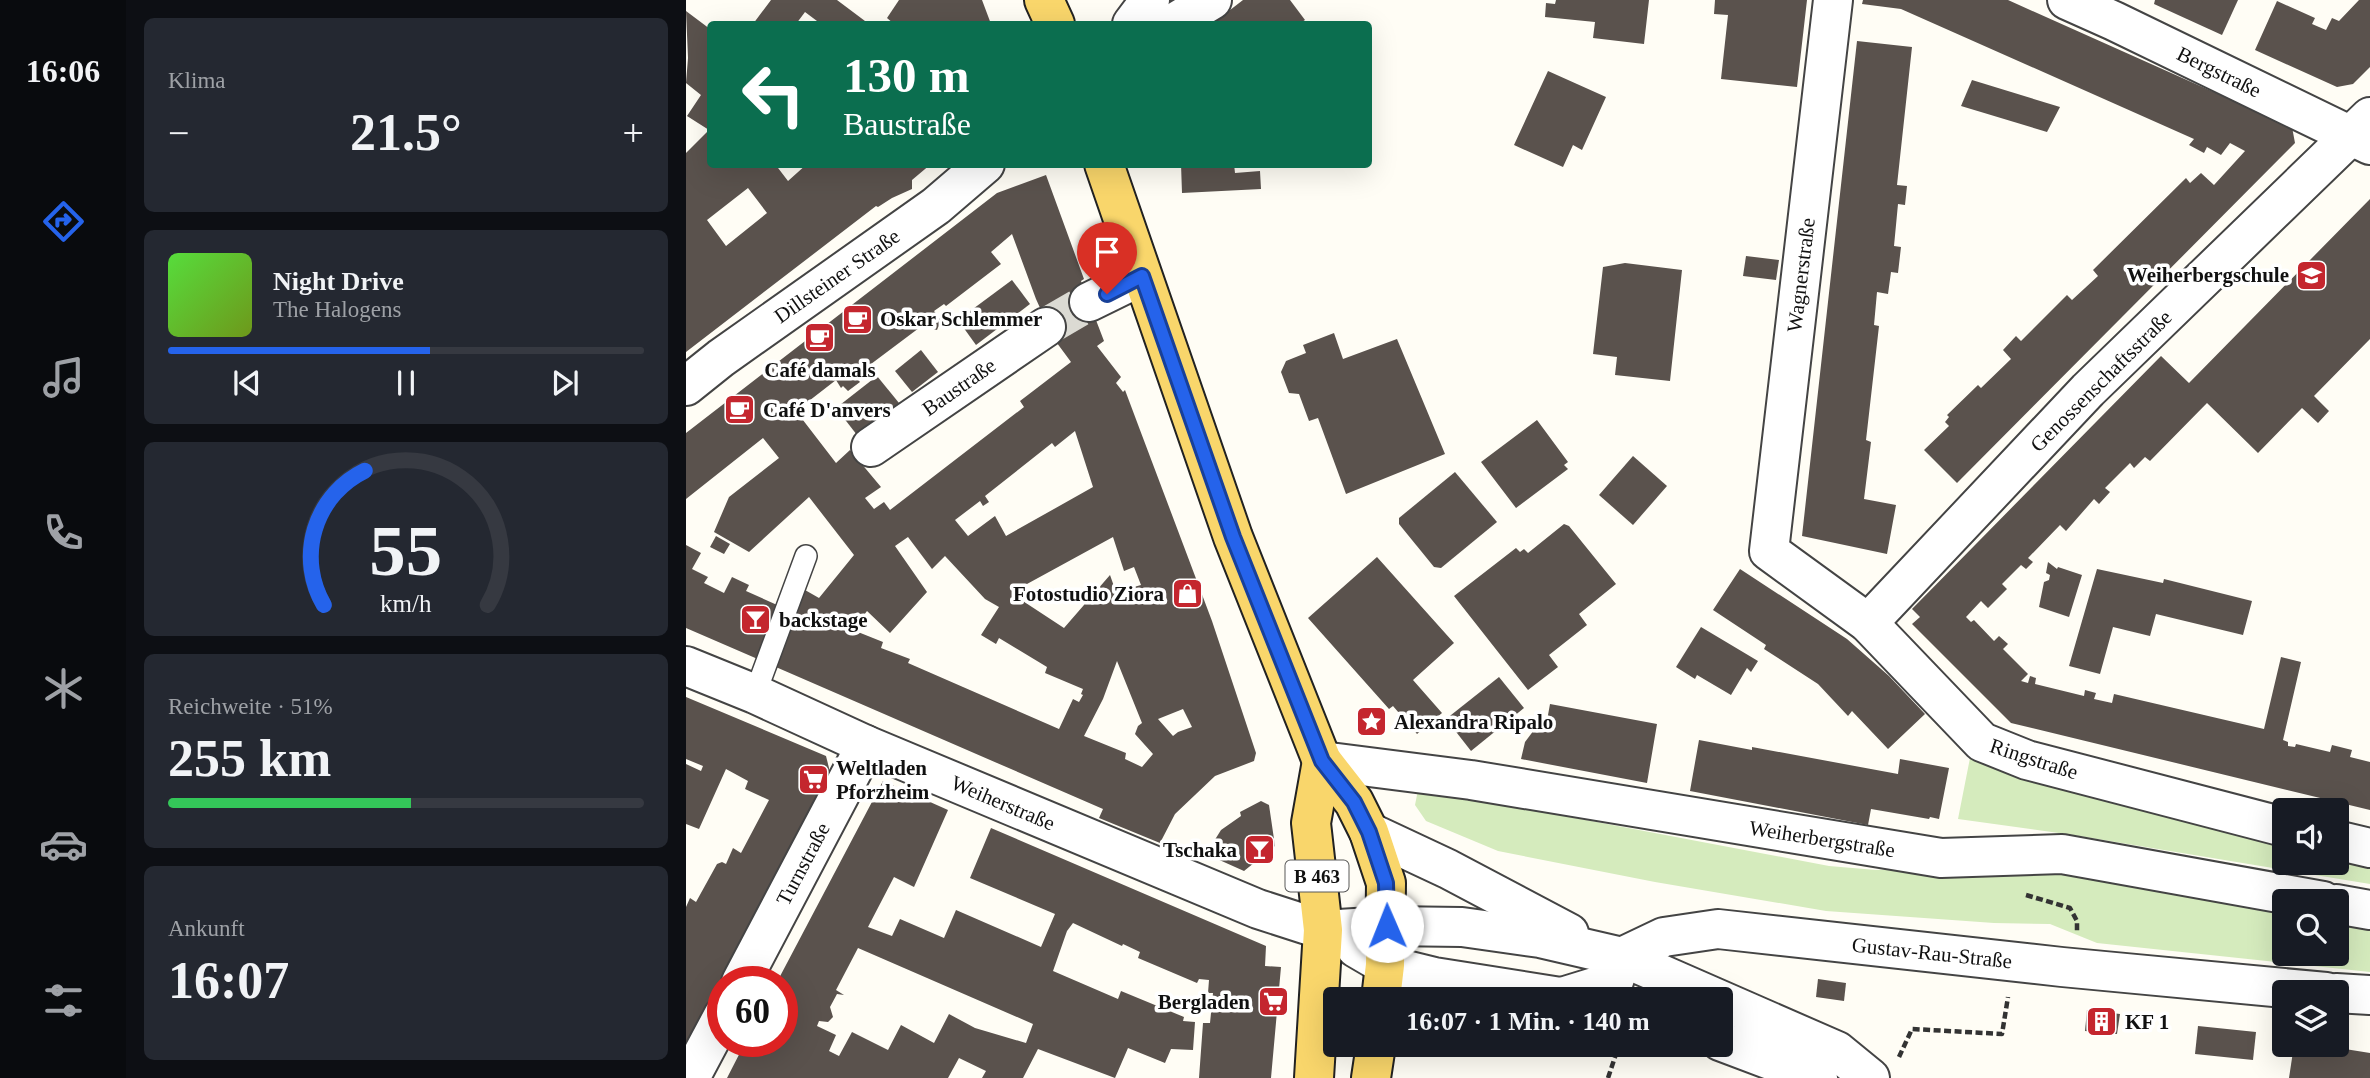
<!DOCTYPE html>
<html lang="de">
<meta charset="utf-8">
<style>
body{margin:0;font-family:"Times New Roman",serif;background:#242831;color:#f1f3f6;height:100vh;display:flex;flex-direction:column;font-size:26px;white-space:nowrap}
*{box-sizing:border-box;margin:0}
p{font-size:23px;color:#9ea1a6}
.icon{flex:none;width:38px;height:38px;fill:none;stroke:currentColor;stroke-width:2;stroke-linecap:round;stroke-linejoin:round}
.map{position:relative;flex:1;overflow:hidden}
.panel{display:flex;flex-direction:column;gap:18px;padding:18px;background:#0d0f14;width:560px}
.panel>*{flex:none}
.hud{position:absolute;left:21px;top:21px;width:665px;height:147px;border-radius:7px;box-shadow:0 7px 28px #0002;background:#0b6e4f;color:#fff;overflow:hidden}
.buttons{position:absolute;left:1586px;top:798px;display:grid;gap:14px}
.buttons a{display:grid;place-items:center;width:77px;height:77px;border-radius:7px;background:#171b24;box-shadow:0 7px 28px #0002;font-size:35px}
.speed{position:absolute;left:21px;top:966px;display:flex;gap:14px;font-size:35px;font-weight:700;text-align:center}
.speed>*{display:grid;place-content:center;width:91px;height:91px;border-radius:50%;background:#171b24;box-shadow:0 7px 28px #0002;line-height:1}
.speed .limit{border:10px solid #d22;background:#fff;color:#111}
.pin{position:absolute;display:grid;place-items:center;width:60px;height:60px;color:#fff;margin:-72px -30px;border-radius:50% 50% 50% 0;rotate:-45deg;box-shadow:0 0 7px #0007}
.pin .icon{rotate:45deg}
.me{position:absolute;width:77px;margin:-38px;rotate:359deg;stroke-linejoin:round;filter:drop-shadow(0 0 5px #0008)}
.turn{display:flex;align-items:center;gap:24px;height:147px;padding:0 21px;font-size:32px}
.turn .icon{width:91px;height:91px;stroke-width:2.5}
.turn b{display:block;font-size:49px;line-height:60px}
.big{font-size:52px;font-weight:700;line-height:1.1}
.panel .card{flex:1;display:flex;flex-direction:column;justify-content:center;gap:10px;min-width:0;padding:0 24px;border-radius:10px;background:#242831}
.panel .dial{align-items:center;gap:0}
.dial svg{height:182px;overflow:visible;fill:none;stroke:#363941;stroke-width:7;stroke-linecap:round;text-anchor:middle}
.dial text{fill:#f1f3f6;stroke:none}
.song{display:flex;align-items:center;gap:21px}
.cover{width:84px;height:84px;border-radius:10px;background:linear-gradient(135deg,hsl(110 70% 55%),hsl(80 70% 35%))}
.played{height:7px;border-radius:4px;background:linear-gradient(90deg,#2563eb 55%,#363941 55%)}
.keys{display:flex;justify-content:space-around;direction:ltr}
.heat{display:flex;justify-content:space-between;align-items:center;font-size:38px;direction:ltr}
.charge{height:10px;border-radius:5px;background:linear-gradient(90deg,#34c759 51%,#363941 0)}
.trip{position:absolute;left:637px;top:987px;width:410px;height:70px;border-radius:7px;background:#171b24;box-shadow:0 7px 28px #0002;font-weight:700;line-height:70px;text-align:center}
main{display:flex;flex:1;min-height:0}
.menu{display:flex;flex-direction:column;width:126px;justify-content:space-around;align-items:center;background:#090b0e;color:#9ea1a6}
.menu .icon{width:49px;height:49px}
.menu .on{color:#2563eb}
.menu b{font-size:32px;color:#f1f3f6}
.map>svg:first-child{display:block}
</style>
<main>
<nav class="menu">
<b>16:06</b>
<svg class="icon on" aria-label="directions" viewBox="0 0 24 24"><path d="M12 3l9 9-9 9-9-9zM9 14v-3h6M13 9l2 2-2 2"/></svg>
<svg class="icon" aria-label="music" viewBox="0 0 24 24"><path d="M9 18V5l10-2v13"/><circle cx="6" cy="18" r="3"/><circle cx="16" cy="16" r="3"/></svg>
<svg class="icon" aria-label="phone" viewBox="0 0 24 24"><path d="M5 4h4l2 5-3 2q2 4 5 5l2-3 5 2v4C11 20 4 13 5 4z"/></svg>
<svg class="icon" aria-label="climate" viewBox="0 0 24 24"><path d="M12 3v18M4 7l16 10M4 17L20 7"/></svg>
<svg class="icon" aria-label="car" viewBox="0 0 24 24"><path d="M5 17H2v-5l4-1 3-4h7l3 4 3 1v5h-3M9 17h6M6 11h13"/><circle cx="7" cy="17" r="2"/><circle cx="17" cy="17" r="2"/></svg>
<svg class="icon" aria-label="filters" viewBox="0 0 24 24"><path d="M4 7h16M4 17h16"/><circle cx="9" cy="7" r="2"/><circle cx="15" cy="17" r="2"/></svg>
</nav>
<section class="panel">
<div class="card"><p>Klima</p>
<div class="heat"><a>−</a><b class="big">21.5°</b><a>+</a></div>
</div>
<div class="card">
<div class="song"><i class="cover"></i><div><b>Night Drive</b><p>The Halogens</p></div></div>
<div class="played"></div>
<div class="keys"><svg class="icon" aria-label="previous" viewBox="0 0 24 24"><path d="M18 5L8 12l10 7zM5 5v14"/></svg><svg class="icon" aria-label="pause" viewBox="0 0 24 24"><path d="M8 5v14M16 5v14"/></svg><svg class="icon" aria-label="next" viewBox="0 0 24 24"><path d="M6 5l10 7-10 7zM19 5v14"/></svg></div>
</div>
<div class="card dial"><svg viewBox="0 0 100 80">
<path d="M14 69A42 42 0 1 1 86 69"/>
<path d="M14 69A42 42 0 0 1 32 10" stroke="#2563eb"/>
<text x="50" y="56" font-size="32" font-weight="700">55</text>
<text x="50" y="72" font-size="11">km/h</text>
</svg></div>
<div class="card"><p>Reichweite · 51%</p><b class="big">255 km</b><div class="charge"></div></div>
<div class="card"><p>Ankunft</p><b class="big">16:07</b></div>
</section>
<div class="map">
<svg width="1684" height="1078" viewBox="0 0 1684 1078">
<rect width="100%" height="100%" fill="#fffdf5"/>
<g fill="#d5ebbd">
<path d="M1284,758l126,38 188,47v20h52v-6l34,9v18l-297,-49 -115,-16z"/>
<path d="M732,790h33l114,26 264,50 47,4 89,-5 88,3 231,42v44h52v-34l34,4v48l-273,-29 -47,-19 -56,-1 -168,-12 -171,-29 -157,-31 -72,-30 -11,-16z"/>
</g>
<g fill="#5a524d" fill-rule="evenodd">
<path d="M85,0h66l32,24h-48l-16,-12 -9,12h-43z"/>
<path d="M213,0h83l9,24h-97l-7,-6z"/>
<path d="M557,0h47l15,20 -6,4h-87z"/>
<path d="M870,0h93l-5,44 -51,-6 2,-16 -50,-5 1,-14 9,1z"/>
<path d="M1029,0h92l-10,87 -76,-8 7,-64 -14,-1z"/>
<path d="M1177,0h145l284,127 3,16 -338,340 -33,-33 25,-24 -4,-4 4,-5 -2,-2 31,-30 3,3 30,-29 -8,-9 13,-14 5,5 46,-46 5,5 26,-24 -5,-6 93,-92 4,5 11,-10 13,12 31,-34 -15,-8 -9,12 -14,-8 -3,6 -15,-8 5,-6 -293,-130 -39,-5z"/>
<path d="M1469,0h83l-16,35 -68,-31z"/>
<path d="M1673,0h11v67l-17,17 -16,3 -82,-37 22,-49 38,17 -3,6 14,6 6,-12 7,3z"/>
<path d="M0,11l24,18v135h65l13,17 19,-17h124l-19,16v9l-20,9 -14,9 -2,-1 -190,146v-199l23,-23 -22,-14 14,-21 -15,-12 2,-25zM62,188l19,25 -41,33 -19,-26z"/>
<path d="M1171,41l55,6 -15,138 10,1 -2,19 -7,-1 -4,42 7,1 -3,26 -7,-1 -3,22 -11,-2 -3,33 5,1 -13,114 5,2 -7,57 32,6 -9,49 -85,-18z"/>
<path d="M862,71l58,26 -24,53 -9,-5 -10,22 -49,-22z"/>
<path d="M1286,80l88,27 -13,25 -86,-26z"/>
<path d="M495,164h53l1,9 25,-2 1,18 -79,4z"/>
<path d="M360,175l38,104 -3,2 23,60 -7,5 24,31 -5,6 7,9 2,-2 15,40 72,191 44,132 -2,8 -39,15 -40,38 -15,29 -61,-25 4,-9 -417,-181v-83l15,8 -9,16 16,8 -4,6 20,10 8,-16 17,8 -3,6 49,22 10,-23 14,8 35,-43 -45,-58 -60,55 -35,-20 15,-35 50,-39 -16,-20 -77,61v-66l311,-240zM326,234l24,65 18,40 17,23 -51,39 4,6 -134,103 -6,-8 -10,7 -9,-11 16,-11 -31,-37 -14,13 -40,-52 40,-31 5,8 2,-2 5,5 12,-9 -5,-6 68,-51 -2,-2 3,-2 6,7 7,2 4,-10 -7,-9 10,-7 2,2 55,-42 -10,-12zM389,431l18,56 -87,49 -11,-20 -27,20 -13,-16 25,-19 3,5 6,-4 -4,-6 67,-53 3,4zM222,537l24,32 13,-13 40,43 14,8 -18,28 15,9 3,-6 48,29 -2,6 38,16 -2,5 2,1 -4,7 -6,-3 -14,30 -151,-66 2,-4 -29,-11 2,-6 -30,-12 14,-19 23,22 37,-41 -32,-46zM427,537l11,34 10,-4 7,18 -25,7 -6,-17 -46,53 -52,-34 2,-3zM431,661l25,62 -4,3 -3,8 18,20 -11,13 -17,-8 1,-6 -42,-17 19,-37zM497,709l9,18 -14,5 -5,4 -15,-17z"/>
<path d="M1684,199v140l-56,57 15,15 -11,12 -16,-15 -44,45 -51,-50 -57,58 -5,-4 -11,11 -4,-5 -25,25 5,4 -11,12 -5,-5 -28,32 -6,-6 -32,33 5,4 -7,7 -5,-4 -19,19 5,5 -19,19 -7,-7 -15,16 5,5 3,-2 20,21 5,-5 9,8 -5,5 25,25 -7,7 7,2 2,-7 6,2 -1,6 49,12 1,-6 11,3 -2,6 18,4 2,-9 150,35 17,-72 20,5 -18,78 5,2v4l7,1 1,-3 34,8 2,-7 20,5 -2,7 20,5v48l-359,-87 -99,-99 8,-7 -8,-8 249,-253 28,27z"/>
<path d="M1060,256l33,4 -3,20 -33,-4z"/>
<path d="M939,263l57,7 -12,111 -55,-6 2,-18 -24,-3 10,-87z"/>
<path d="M326,280l18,24 -54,41 -18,-25z"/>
<path d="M648,333l9,26 54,-20 48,115 -99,40 -28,-76 -9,3 -10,-27 -10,-1 -8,-21 5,-11 20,-8 -3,-8z"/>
<path d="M235,350l17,22 -26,20 -17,-21z"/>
<path d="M191,376l22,27 -42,32 -21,-27z"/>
<path d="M851,420l31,42 -4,3 4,4 -52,39 -35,-46z"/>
<path d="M947,456l34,30 -34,39 -34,-30z"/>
<path d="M769,472l42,50 -56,46 -7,-1 -35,-43v-6z"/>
<path d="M878,524l5,2 47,58 -37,30 8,11 -38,30 9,12 -30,23 -74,-94 62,-48 4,4 4,-3 4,4z"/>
<path d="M30,536l14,8 -6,10 -14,-7z"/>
<path d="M691,557l77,86 -41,37 29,33 -25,21 -24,-28 -4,3 -81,-91z"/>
<path d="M1362,562l9,7 1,-2 24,8 -13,42 -30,-10 5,-25 5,-2 1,-5 -4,-2z"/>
<path d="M1054,569l107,70 42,37 36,38 -37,35 -36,-38 -4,5 -30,-32 -54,-35 2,-4 -53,-35z"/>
<path d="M1411,569l66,14 1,-4 88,22 -9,34 -87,-21 -6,22 -37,-9 -13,47 -31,-8z"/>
<path d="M1015,627l57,34 -7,11 -4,-4 -16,27 -34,-20 -2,4 -19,-12z"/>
<path d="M813,677l25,31 -53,43 -25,-32z"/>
<path d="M0,697l140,59 4,16 -144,273v-138l4,-9 6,4 21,-38 5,-2 4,2 7,-16 8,5 28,-53 -24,-11 3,-8 -22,-12 -27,60 -13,-5v-60l15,7 2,-5 -17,-7z"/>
<path d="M864,704l107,20 -10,59 -126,-24 4,-17 15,-20 6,4z"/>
<path d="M1013,740l53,10v-3l146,27 2,-15 49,9 -10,51 -9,-2 -1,2 -58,-10 -3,16 -178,-34z"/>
<path d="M197,781l65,29 -34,77 -20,-10 -26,50 24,9 8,-17 44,19 12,-28 85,37 14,-33 -85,-36 21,-50 275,118 -1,20 16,1 -10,111h-72l4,-55h7l3,-30h-5l1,-13 -10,-1 -2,4 -59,-25 2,-6 -17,-8 -1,2 -49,-23 -6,8 -14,40 65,28 3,-8 63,26 -1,4 12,1 -2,28 -22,-1 -6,14 -37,-15 -13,30 -77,-29 -15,29h-41l4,-7 -27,-13 -11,20h-221l19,-37h36v-59h-5zM172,948l175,76 -7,19 -51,-15 -26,-14 -15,29 -33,-18 -13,25 -36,-18 -13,24 -10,-5 7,-16 -19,-9 2,-5 9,1 5,-5 -3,-10 7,-13 7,1 -8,-5z"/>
<path d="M575,801l8,4 6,41 -31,25 -38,-17 15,-24 20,-14 -1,-4z"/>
<path d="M1132,979l28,4 -2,18 -28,-4z"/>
<path d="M1401,1010l33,4 -3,20 -32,-3z"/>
<path d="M1512,1026l58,6 -3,28 -58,-6z"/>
<path d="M1608,1045h26l50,8v25h-81z"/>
</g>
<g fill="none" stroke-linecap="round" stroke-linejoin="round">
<path stroke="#dbdad3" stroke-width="38" stroke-dasharray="38 19" stroke-linecap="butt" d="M360,327l43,-25"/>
<defs>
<path id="service" d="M69,694l51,-138"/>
<g id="minor">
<path d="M1147,0l-64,551 99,72 114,119 45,18 257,67"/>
<path d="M1381,0l47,21 256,124"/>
<path d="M446,24l18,-24"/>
<path d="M486,24l40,-24"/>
<path d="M403,302l53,-26"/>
<path d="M0,386l35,-28 215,-152 49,-42"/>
<path d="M185,447l175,-120"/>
<path d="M1182,623l220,-233 282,-273"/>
<path d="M0,666l69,28 111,51 392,164 65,21"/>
<path d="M636,761l149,19 470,78 121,-4 261,47"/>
<path d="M1650,840l34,8"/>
<path d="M1650,904l34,6"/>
<path d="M55,982l125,-237"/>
<path d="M1650,993l34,2"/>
<path d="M876,997l52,-16 8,-24 42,-20 54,-8 344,38 264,25"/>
<path d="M4,1078l33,-62"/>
</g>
<g id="tertiary">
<path d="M683,832l79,37 121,64"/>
<path d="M637,930l64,-4 75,1 78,11 82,19 215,94 33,27"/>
<path d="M670,948l29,17 49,12 139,22"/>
<path d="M1034,1041l98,37"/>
</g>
<g id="primary">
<path d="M358,0l11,24"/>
<path d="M418,164l129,373 89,224 32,41 15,30 17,51 -1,82 -4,34"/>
<path d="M628,1078l9,-148 -12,-107 11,-62"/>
<path d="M685,1078l5,-33"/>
</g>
</defs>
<use href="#service" stroke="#444" stroke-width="24"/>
<use href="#minor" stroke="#444" stroke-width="42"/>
<use href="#tertiary" stroke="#444" stroke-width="42"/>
<use href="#primary" stroke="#222" stroke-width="42"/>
<g stroke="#333" stroke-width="4.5" stroke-dasharray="7 3.5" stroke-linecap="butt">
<path d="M1340,895l44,13 7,13v11"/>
<path d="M962,1045l9,2 1,-2"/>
<path d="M987,1045l12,4"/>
<path d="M1213,1057l13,-28 90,5 6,-37"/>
<path d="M922,1078l11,-33"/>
</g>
<use href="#service" stroke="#fff" stroke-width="21"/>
<use href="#minor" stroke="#fff" stroke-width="38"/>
<use href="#tertiary" stroke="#fff" stroke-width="38"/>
<use href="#primary" stroke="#f9d66b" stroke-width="38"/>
</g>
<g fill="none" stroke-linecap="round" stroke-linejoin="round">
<defs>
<path id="route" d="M421,294l35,-18 91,261 89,224 32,41 15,30 17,51 1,43"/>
</defs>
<use href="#route" stroke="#184099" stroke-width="18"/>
<use href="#route" stroke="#2563eb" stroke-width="12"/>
</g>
<defs>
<symbol id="school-square" viewBox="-11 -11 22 22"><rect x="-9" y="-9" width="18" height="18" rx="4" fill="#c4262e" stroke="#fff"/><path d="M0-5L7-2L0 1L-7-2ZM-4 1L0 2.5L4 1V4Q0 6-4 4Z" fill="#fff"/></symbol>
<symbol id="cafe-square" viewBox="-11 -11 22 22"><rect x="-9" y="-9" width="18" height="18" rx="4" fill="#c4262e" stroke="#fff"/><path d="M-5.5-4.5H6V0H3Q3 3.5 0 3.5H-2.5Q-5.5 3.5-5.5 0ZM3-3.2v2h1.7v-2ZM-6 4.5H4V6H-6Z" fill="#fff"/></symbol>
<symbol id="shop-square" viewBox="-11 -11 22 22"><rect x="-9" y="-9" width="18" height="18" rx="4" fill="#c4262e" stroke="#fff"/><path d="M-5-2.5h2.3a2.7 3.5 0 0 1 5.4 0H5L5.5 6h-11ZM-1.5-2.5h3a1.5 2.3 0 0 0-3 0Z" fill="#fff"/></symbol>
<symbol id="bar-square" viewBox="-11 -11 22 22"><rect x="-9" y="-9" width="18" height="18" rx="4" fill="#c4262e" stroke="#fff"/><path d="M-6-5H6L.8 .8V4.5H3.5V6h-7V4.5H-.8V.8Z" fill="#fff"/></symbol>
<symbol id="sight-square" viewBox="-11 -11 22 22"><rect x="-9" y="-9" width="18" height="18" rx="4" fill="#c4262e" stroke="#fff"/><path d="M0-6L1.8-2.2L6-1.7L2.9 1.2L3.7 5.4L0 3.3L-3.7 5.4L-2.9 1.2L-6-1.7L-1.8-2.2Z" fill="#fff"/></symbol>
<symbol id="supermarket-square" viewBox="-11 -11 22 22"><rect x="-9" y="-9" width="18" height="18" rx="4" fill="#c4262e" stroke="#fff"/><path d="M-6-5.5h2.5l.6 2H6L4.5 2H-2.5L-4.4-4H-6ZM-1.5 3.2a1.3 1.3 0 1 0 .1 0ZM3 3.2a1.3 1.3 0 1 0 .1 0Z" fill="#fff"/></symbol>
<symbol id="building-square" viewBox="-11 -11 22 22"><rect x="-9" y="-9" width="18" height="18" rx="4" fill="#c4262e" stroke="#fff"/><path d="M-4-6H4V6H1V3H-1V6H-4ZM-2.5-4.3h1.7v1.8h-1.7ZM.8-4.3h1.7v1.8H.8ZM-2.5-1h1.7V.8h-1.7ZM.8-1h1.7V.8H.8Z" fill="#fff"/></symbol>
</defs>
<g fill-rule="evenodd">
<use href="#school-square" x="1608" y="258" width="35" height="35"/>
<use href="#cafe-square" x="154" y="302" width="35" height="35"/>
<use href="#cafe-square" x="116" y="320" width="35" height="35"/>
<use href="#cafe-square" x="36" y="392" width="35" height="35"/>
<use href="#shop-square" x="484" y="576" width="35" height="35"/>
<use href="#bar-square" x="52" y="602" width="35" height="35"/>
<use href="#sight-square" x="668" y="704" width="35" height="35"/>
<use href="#supermarket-square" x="110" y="762" width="35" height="35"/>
<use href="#bar-square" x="556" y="832" width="35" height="35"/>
<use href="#supermarket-square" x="570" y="984" width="35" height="35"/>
<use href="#building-square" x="1398" y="1004" width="35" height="35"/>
</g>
<g text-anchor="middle" stroke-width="7" stroke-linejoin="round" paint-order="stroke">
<rect fill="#fff" stroke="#585858" stroke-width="2" x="599.5" y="860.5" width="63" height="31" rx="5"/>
<g font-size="19" font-weight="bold" fill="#111">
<text x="631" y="883">B 463</text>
</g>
<g font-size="21" fill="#111" stroke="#fff">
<text transform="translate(1533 72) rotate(26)" y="7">Bergstraße</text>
<text transform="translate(1115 275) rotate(-83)" y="7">Wagnerstraße</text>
<text transform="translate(151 276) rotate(-35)" y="7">Dillsteiner Straße</text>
<text transform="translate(1415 381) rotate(-45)" y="7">Genossenschaftsstraße</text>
<text transform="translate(273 387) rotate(-35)" y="7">Baustraße</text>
<text transform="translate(1348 759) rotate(18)" y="7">Ringstraße</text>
<text transform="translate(317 803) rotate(23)" y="7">Weiherstraße</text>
<text transform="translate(1136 839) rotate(9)" y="7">Weiherbergstraße</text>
<text transform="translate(117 864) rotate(-62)" y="7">Turnstraße</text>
<text transform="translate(1246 953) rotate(6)" y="7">Gustav-Rau-Straße</text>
</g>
<g font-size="21" font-weight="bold" fill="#111" stroke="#fff" text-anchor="start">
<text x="1603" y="282" text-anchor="end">Weiherbergschule</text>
<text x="194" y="326">Oskar Schlemmer</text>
<text x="134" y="377" text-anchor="middle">Café damals</text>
<text x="77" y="417">Café D'anvers</text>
<text x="478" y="601" text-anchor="end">Fotostudio Ziora</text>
<text x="93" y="627">backstage</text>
<text x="708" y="729">Alexandra Ripalo</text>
<text x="150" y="775">Weltladen<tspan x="150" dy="24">Pforzheim</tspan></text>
<text x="551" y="857" text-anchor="end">Tschaka</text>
<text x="564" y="1009" text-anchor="end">Bergladen</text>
<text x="1439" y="1029">KF 1</text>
</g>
</g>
</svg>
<div class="buttons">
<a><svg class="icon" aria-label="sound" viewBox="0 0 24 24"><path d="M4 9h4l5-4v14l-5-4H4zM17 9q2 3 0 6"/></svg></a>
<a><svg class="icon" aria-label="search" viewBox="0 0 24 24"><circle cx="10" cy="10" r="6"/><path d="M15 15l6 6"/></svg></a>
<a><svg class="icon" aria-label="layers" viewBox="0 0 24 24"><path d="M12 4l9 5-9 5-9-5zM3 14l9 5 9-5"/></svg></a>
</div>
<div class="speed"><div class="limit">60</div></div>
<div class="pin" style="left:421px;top:294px;background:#d93025"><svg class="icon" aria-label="arrive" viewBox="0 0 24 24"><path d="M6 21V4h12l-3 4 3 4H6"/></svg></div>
<svg class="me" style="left:701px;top:926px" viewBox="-20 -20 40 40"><circle r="19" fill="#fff"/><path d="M0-13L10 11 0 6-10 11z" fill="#2563eb"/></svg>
<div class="trip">16:07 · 1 Min. · 140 m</div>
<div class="hud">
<div class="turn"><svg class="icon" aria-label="left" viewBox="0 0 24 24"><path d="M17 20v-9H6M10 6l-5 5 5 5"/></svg><div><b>130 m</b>Baustraße</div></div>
</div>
</div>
</main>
